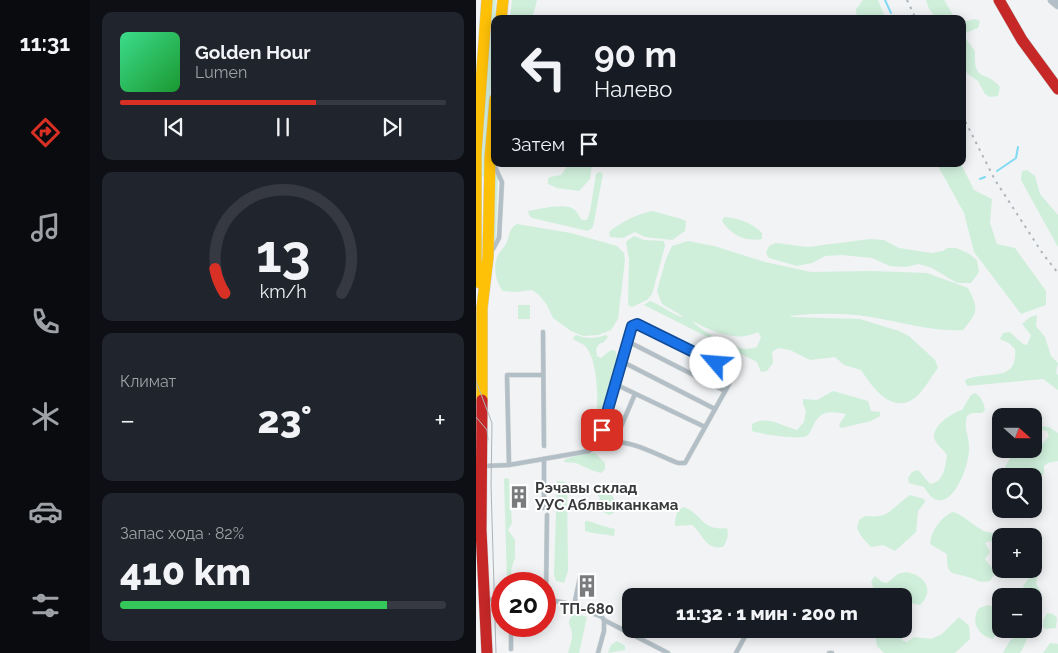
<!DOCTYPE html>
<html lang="ru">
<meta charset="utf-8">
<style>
body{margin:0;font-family:Raleway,sans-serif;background:#20242c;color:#f1f3f6;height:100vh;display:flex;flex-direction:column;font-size:19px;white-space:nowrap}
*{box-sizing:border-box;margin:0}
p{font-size:16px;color:#9ea1a6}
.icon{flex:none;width:28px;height:28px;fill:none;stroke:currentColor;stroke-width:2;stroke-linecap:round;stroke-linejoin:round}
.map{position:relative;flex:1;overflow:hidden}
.panel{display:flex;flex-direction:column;gap:12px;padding:12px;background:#0d0f14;width:386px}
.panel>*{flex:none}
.top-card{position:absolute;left:15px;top:15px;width:475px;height:152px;border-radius:10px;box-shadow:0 2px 12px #0003;background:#171b24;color:#f1f3f6;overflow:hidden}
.needle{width:32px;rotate:111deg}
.buttons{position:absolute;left:516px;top:408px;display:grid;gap:10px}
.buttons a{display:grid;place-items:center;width:50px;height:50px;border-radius:10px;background:#171b24;box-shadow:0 2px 12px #0003;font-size:25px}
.speed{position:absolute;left:15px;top:572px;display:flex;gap:10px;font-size:25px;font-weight:700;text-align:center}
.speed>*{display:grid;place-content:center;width:65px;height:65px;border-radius:50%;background:#171b24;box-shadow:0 2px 12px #0003;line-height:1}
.speed .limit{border:8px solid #d22;background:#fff;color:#111}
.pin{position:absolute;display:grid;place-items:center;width:42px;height:42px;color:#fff;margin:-21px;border-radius:10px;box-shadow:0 2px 8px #0006}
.me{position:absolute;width:55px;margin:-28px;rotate:297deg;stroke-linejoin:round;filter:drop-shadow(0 0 4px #0008)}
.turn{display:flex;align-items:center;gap:18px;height:105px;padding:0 20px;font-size:22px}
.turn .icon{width:65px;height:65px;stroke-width:2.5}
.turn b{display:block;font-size:35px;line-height:42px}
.then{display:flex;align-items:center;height:48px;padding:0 20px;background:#0003;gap:10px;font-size:19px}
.big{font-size:38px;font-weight:800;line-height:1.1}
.panel .card{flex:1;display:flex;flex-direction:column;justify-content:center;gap:8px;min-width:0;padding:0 18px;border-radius:10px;background:#20242c}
.panel .dial{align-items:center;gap:0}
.dial svg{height:130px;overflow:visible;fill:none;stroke:#363941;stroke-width:7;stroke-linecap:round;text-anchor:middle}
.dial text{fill:#f1f3f6;stroke:none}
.song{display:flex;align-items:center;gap:15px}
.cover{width:60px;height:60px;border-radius:8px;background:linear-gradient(135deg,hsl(150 70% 55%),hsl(130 70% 35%))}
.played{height:5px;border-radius:2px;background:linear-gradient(90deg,#d93025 60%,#363941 60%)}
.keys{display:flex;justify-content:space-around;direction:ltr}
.heat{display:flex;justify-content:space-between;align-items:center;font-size:28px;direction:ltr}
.charge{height:8px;border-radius:4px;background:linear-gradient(90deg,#34c759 82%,#363941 0)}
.trip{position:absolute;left:146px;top:588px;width:290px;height:50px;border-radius:10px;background:#171b24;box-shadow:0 2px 12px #0003;font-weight:800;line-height:50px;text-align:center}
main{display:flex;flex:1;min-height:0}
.tabs{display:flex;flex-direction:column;width:90px;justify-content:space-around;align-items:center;background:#090b0e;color:#9ea1a6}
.tabs .icon{width:35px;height:35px}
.tabs .current{color:#d93025}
.tabs b{font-size:22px;color:#f1f3f6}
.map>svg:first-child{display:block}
</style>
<main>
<nav class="tabs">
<b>11:31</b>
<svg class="icon current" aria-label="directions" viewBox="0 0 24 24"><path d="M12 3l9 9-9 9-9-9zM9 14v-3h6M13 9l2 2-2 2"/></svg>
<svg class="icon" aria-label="music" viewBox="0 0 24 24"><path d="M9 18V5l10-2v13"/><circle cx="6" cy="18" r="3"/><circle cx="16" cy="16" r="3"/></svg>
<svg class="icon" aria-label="phone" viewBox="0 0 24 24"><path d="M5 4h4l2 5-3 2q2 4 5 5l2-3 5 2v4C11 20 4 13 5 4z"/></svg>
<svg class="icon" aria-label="climate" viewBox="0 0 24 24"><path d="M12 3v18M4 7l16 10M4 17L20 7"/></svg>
<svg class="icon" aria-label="car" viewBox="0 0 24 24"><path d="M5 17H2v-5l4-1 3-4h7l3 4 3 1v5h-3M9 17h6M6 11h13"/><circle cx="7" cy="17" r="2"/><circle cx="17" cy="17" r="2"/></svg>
<svg class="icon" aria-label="filters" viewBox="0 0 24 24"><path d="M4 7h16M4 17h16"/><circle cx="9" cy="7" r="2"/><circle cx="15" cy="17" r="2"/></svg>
</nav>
<section class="panel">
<div class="card">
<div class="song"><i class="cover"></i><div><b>Golden Hour</b><p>Lumen</p></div></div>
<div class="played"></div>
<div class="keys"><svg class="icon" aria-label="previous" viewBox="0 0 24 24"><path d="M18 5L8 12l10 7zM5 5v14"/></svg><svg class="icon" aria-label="pause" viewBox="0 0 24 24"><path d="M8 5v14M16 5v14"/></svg><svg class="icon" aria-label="next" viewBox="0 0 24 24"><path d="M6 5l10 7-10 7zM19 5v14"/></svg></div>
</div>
<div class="card dial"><svg viewBox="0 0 100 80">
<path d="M14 69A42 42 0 1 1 86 69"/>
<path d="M14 69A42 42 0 0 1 8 54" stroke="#d93025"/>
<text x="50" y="56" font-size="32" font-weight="700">13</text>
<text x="50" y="72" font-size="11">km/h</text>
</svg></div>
<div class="card"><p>Климат</p>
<div class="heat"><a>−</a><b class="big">23°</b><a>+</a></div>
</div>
<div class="card"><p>Запас хода · 82%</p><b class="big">410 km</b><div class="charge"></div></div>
</section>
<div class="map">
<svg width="582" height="653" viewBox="0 0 582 653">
<rect width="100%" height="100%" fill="#f1f3f5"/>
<g fill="#cfefdb" fill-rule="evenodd">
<path d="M15,0h5l-11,176 -2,1 -3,-1z"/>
<path d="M36,0h25l-5,19h-22z"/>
<path d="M387,0h15l8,19h-29l-1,-10z"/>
<path d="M450,0h18l9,15 5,4h-21l-8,-10z"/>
<path d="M499,19l5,2 -2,7 -13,5 1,6 9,12c-2,33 11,18 25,36l-2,9 -8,1 -5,-3 -7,-13 -10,-7 -6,-8v-44z"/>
<path d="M90,164h26l-2,15 -11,12 -22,-3 -9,-4v-5l2,-2 11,-2 5,-7z"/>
<path d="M461,164h24l13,26 18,9 -2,24 7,21 18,4 31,43v14l-25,9 -47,-62 -10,-39z"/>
<path d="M551,170l8,6 5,18 18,21v32l-37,-67 1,-9z"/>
<path d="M124,172l3,2 -10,53 -5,4 -56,-13 -3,-3 -1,-4c11,-2 38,-9 47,-1 3,3 4,7 7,10h5l3,-8 6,-38z"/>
<path d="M19,175l3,2 -2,61 -3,6z"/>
<path d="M177,211c11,4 22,5 33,10l-1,10 -13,9 -27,-3 -10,-5 -12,6 -13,-1 -1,-5c14,-11 28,-18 44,-21z"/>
<path d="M248,217c15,1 28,6 38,16v6c-17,3 -31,-4 -40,-18z"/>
<path d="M41,224l54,9 46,13 7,7 1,7 -7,59 -7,11 -13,5 -15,1 -12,-5 -18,-13 -6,-13 -8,-10 -7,-5 -16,2 -13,-1c-7,-9 -10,-22 -6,-34 2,-5 7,-9 9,-13 4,-8 2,-15 11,-20z"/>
<path d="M158,236l10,4 20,1 1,5 -13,48 -5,6 -15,7 -4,-2 1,-46 -3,-17z"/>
<path d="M394,239l14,1 15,8 33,5 11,-2 4,-3h9l12,5 9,7 2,12 -8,11h-14l-25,-15 -13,-4 -14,3 -15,-1 -18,-8 -30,-3 -17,1 -13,7 -15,3 -28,-8 -3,-5 3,-7 7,-3 32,4z"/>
<path d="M212,241l26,5 51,16 46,10 60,-1 56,2 41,15c11,21 10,24 -5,42 -31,2 -61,-8 -92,-13 -26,-4 -55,-4 -81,-1l1,1 69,2 39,12 10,5 26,24 3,8c-8,10 -16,27 -28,33 -22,10 -39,-16 -49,-31l-17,-5 -9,-8 -25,3 -20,-10 -12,-2 -6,4 1,11 -6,8 -6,1 -4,-10 -113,-57 6,-4c12,4 21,14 34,16l-22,-13 -5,-13 9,-32 6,-13zM216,321c20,10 45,22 66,11l3,5 -4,10c-4,1 -9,2 -12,2 -12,-1 -46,-19 -53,-28z"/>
<rect x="42" y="305" width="12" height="14"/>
<path d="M561,315l-1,11 9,11 6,19 7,7 -2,10 2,2v15l-15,-11 -76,7 -2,-6c23,-10 53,4 50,-31l-6,-6 -9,-4 3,-6 7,-1 13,12 4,1 4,-10 -9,-11 8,-7z"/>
<path d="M100,335c12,4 18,4 30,0l2,2 -4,5 -5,2 -3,5 1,7 4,2 10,-8 5,1 1,10 -13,47 -3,5 -4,-2c1,-17 0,-55 -13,-66 -3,-2 -8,-4 -11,-6v-1z"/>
<path d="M357,391l35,10 3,10 9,1v4l-9,5 -30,7 -2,-3 7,-11c-16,-3 -26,-4 -33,12 -2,4 -3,7 -6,10 -7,4 -47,-2 -55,-5v-7c16,-9 29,2 45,6l7,-8 2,-11 -3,-7v-5l14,1z"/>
<path d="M499,393c6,3 9,10 10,17l-3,3h-10l-5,3c-4,12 2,19 2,31 1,14 -11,50 -27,53 -9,2 -14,-7 -18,-13l-15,-4 -1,-5 4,-6 6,-2 12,14c14,-2 15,-16 17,-29 -4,-6 -8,-8 -11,-13 -9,-13 15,-29 26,-32l9,-15z"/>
<path d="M564,426l9,1 9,6v28l-10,2 -4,3v7l-10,14v-11h-33v10h-8l-1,-6 8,-4 15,-27h9l1,5 4,2 8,-6 12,-14 -2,-5 -6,-1 -7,6v-8z"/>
<path d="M119,453l10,10v6l-4,4 -10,-3 -15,-7 -12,-1 1,-3 18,-5z"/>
<path d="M29,478l4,1 3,44 -4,7 7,10v18l-4,12 2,14h-10l4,-3 -3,-101z"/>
<path d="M81,481l8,1 2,7 1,82 -4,12 -8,-2 -2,-6z"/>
<path d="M124,487c12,6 18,12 14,26l-5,2c-9,-6 -17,-2 -25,-7l5,-6h9l2,-4 -5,-6 1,-3z"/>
<path d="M434,495l14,4 1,3 -7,9 -2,21 -21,19 -12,-6 -12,2 -10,-11 -4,-8 2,-8 6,-4c25,3 26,-8 45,-21z"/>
<path d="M208,507c21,9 17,24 43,21 2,8 0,13 -4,19 -18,3 -19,-12 -31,-22l-17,1c0,-8 1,-16 9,-19z"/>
<path d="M477,512c11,3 20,14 31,19 10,4 20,0 29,5h-12v8l-12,-3 -4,2 5,9 -5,7 7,9 2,7 -4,6c-11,2 -10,0 -19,-3 -17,-6 -25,0 -24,-24l-17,-10c1,-13 11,-27 23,-32z"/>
<path d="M109,521c7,0 21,7 30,8l-1,7c-10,-2 -19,-2 -29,-5z"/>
<path d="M430,572c18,3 30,18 14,33l-10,-2 -6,1v-8h-28l-5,-15 4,-5 7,6 5,1 11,-9z"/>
<path d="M558,574l4,1 -2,9 5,8 -1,7 -5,1 -1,-4 -8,-1 -3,-9 5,-7z"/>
<path d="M512,605l12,4c1,11 -1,21 -7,30 -15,-3 -23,-18 -14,-31z"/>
<path d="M99,613l12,4 -8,36h-11c1,-5 4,-12 4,-17 1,-12 -9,-12 3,-23z"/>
<path d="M571,613l6,1 4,4 -1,10 -10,1 -3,-2v-6z"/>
<path d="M483,617l10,9 1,13 -15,14h-71l-7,-7 -3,-17h29l-3,7 3,5 4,1 7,-5 17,2 11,-5z"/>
<path d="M545,629h9l-5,15 -5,9h-17l6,-11z"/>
<path d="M141,641l8,5v4l-17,3 3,-8z"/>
<path d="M574,643l8,1v9h-15z"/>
</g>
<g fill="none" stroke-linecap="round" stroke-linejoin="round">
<g stroke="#81daf3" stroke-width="2">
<path d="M409,0l6,13"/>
<path d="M521,171l19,-13 2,-11"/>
<path d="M504,179l5,-2"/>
</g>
<defs>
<g id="lane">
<path d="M17,249l6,-11 3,-56 -7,-15"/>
<path d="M67,332l1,114"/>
<path d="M151,341l98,50"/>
<path d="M145,361l94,48"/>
<path d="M139,384l90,43"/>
<path d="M142,443l2,-14 15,-35"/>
<path d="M33,465l-2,-90h36"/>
<path d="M8,466l25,-1 80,-14c5,-3 12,-8 18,-9 24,-3 50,13 71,21h7l48,-86 -1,-6 -95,-47 -5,1 -30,105 -2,15"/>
<path d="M68,508v-49"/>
<path d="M291,596l2,-3 5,-1 6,4"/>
<path d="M69,599l21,4 36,14 2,3v11l-6,22"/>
<path d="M70,599l1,-84"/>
<path d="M10,600l16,-1"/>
<path d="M98,606l6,-29"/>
<path d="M128,620l64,33"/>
<path d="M35,649v-23"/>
<path d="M260,653l13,-24"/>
<path d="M353,653h3"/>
</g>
<path id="street" d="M576,0l6,5"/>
<g id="slow">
<path d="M25,19l2,-19"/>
<path d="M4,283l-4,-22v-108l11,-153"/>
<path d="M6,400v-92l6,-51 2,-99 5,-59"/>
</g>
<g id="jam">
<path d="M523,0l23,40 36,49"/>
<path d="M6,400l-1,130 6,123"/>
</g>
</defs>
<use href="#lane" stroke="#cdcecf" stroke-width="5"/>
<use href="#street" stroke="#cdcecf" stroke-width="9"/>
<use href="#slow" stroke="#cdcecf" stroke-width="12"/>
<use href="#jam" stroke="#cdcecf" stroke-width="12"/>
<use href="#lane" stroke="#b2bfc6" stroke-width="4"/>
<use href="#street" stroke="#b2bfc6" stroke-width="8"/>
<use href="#slow" stroke="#ffc107" stroke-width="11"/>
<use href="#jam" stroke="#c62828" stroke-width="11"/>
<g stroke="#adb4b9" stroke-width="1">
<path d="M0,381l16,42 -1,62 5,168"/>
<path d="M0,417l11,13 1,10"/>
</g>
<g stroke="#adb4b9" stroke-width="2" stroke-dasharray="2.5 5" stroke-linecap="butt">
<path d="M431,0l9,19"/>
<path d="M486,115l33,65 48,74 15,19"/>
</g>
</g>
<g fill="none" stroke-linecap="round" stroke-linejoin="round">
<defs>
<path id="route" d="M126,430l30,-104 5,-2 79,39"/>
</defs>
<use href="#route" stroke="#114b97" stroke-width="12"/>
<use href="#route" stroke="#1a73e8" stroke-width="9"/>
</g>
<defs>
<symbol id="building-bare" viewBox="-9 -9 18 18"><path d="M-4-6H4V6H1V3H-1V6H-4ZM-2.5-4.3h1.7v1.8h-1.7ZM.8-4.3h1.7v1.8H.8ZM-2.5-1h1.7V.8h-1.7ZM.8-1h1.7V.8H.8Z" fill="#797b7c" stroke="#fff" stroke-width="2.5" paint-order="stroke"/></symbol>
</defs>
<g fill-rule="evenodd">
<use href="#building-bare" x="27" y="481" width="32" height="32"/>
<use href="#building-bare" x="95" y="570" width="32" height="32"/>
</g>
<g text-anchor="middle" stroke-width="4" stroke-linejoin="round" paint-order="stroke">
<g font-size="15" font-weight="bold" fill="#383a3b" stroke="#fff" text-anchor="start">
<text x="59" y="493">Рэчавы склад<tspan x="59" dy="17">УУС Аблвыканкама</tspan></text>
<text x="111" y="614" text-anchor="middle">ТП-680</text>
</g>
</g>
</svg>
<div class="buttons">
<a><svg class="needle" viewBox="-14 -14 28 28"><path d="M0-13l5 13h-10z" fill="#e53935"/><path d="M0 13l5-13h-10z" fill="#9ea1a6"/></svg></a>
<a><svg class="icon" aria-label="search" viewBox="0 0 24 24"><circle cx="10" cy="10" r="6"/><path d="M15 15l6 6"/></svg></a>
<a>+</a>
<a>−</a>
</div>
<div class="speed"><div class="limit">20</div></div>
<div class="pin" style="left:126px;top:430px;background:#d93025"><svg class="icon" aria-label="arrive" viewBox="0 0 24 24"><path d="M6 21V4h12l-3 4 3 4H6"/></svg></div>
<svg class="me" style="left:240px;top:363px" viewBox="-20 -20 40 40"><circle r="19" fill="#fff"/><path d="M0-13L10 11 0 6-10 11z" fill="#1a73e8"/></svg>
<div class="trip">11:32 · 1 мин · 200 m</div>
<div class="top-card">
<div class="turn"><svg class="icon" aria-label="left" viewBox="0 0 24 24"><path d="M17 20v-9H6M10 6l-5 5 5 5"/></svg><div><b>90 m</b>Налево</div></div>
<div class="then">Затем<svg class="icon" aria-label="arrive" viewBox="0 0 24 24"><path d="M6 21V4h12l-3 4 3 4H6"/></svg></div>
</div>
</div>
</main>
